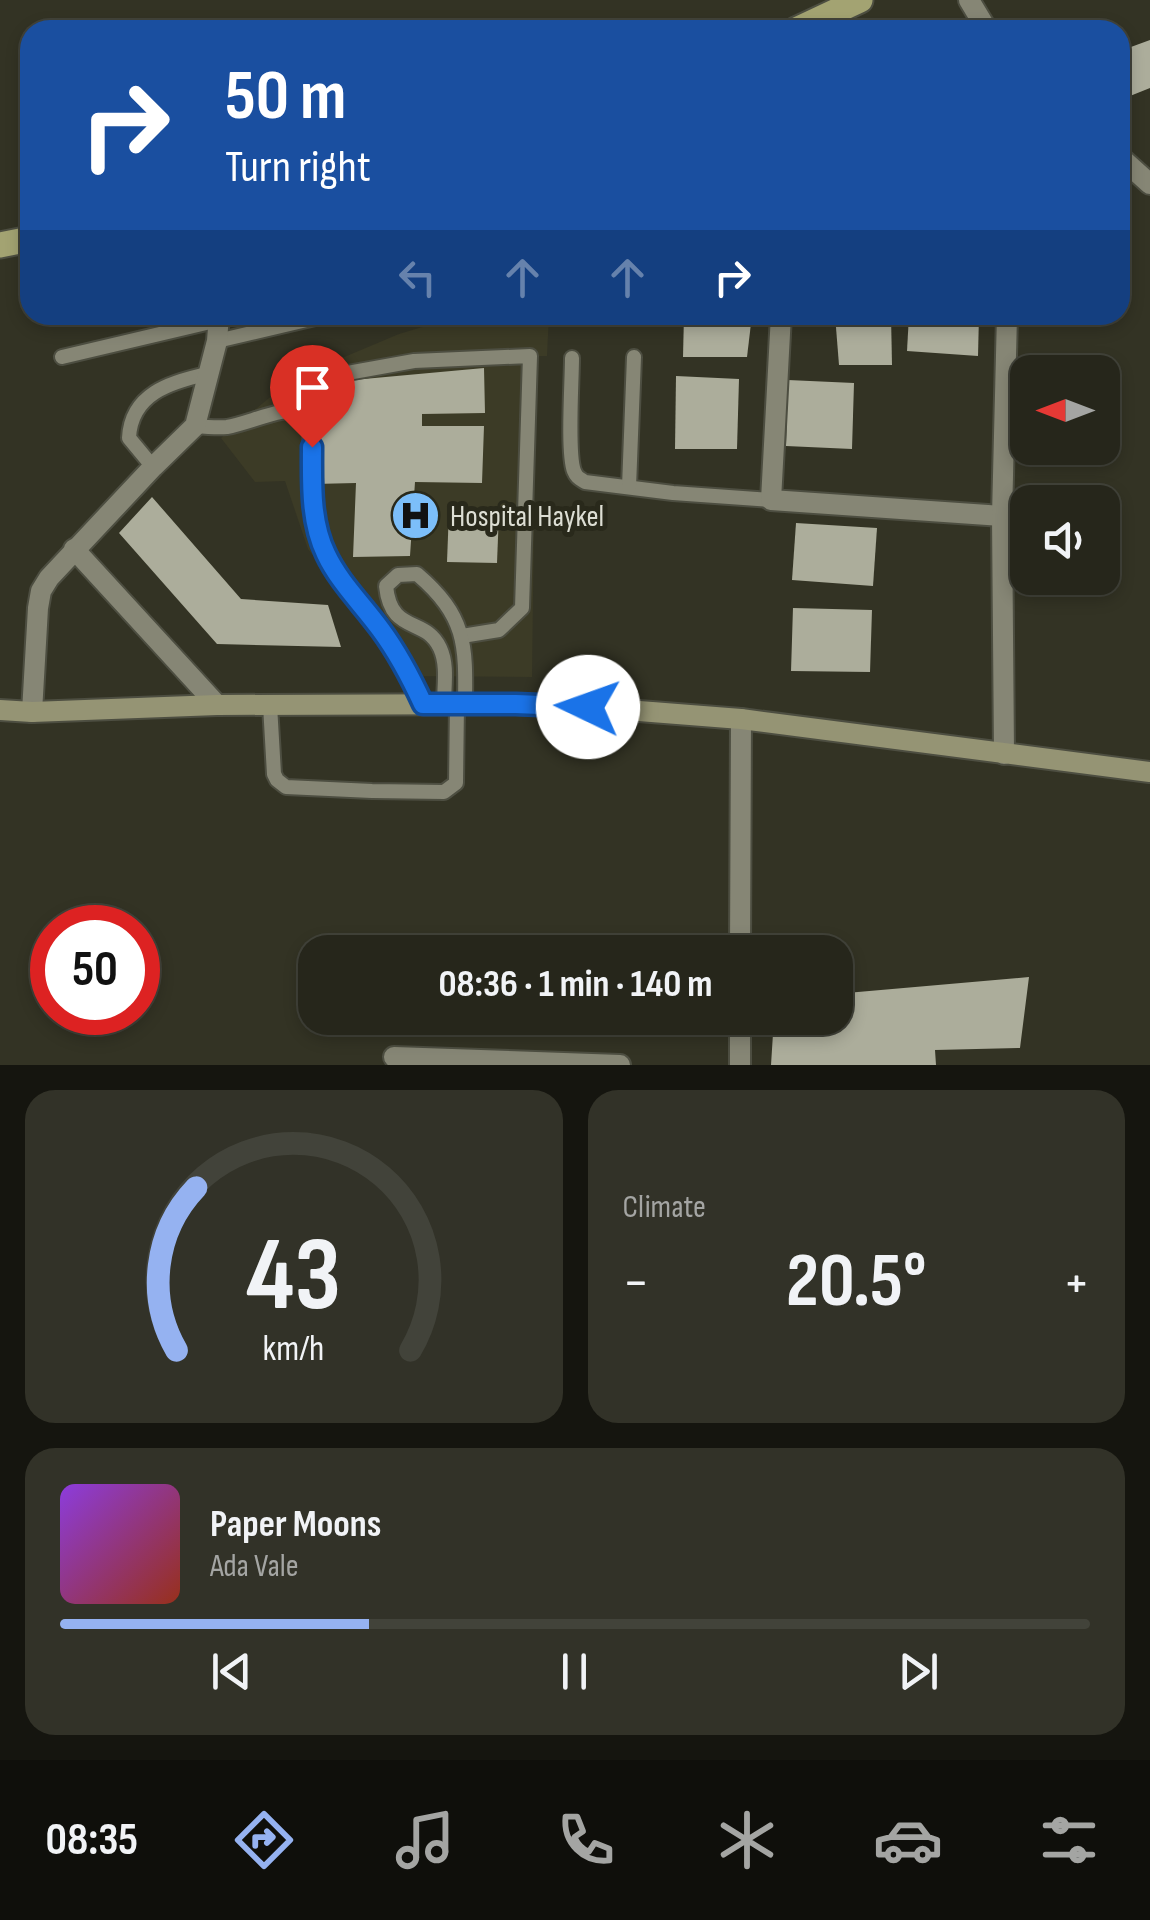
<!DOCTYPE html>
<meta charset="utf-8">
<style>
body{margin:0;font-family:"Sofia Sans Condensed",sans-serif;background:#323228;color:#f1f3f6;height:100vh;display:flex;flex-direction:column;font-size:38px;white-space:nowrap}
*{box-sizing:border-box;margin:0}
p{font-size:32px;color:#a4a5a3}
.icon{flex:none;width:55px;height:55px;fill:none;stroke:currentColor;stroke-width:2;stroke-linecap:round;stroke-linejoin:round}
.map{position:relative;height:1065px;overflow:hidden}
.side{display:flex;flex-direction:column;gap:25px;padding:25px;background:#15150f;flex:1}
.side>*{flex:none}
.top-card{position:absolute;left:20px;top:20px;width:1110px;height:305px;border-radius:30px;box-shadow:0 5px 15px #0003,0 0 0 2px #42433a;background:#1a4fa0;color:#fff;overflow:hidden}
.needle{width:65px;rotate:270deg}
.tools{position:absolute;left:1010px;top:355px;display:grid;gap:20px}
.tools a{display:grid;place-items:center;width:110px;height:110px;border-radius:20px;background:#26261b;box-shadow:0 5px 15px #0003,0 0 0 2px #42433a;font-size:50px}
.speed{position:absolute;left:30px;top:905px;display:flex;gap:20px;font-size:50px;font-weight:700;text-align:center}
.speed>*{display:grid;place-content:center;width:130px;height:130px;border-radius:50%;background:#26261b;box-shadow:0 5px 15px #0003,0 0 0 2px #42433a;line-height:1}
.speed .limit{border:15px solid #d22;background:#fff;color:#111}
.pin{position:absolute;display:grid;place-items:center;width:85px;height:85px;color:#fff;margin:-102px -42px;border-radius:50% 50% 50% 0;rotate:-45deg;box-shadow:0 0 10px #0007}
.pin .icon{rotate:45deg}
.me{position:absolute;width:110px;margin:-55px;rotate:273deg;stroke-linejoin:round;filter:drop-shadow(0 0 8px #0008)}
.turn{display:flex;align-items:center;gap:35px;height:210px;padding:0 40px;font-size:45px}
.turn .icon{width:130px;height:130px;stroke-width:2.5}
.turn b{display:block;font-size:70px;line-height:85px}
.lanes{display:flex;align-items:center;height:95px;padding:0 40px;background:#0003;justify-content:center;gap:50px;direction:ltr}
.lanes .off{opacity:.35}
.big{font-size:75px;font-weight:700;line-height:1.1}
.side .card{flex:1;display:flex;flex-direction:column;justify-content:center;gap:15px;min-width:0;padding:0 35px;border-radius:30px;background:#323228}
.side .dial{align-items:center;gap:0}
.dial svg{height:260px;overflow:visible;fill:none;stroke:#42433a;stroke-width:7;stroke-linecap:round;text-anchor:middle}
.dial text{fill:#f1f3f6;stroke:none}
.song{display:flex;align-items:center;gap:30px}
.cover{width:120px;height:120px;border-radius:15px;background:linear-gradient(135deg,hsl(270 70% 55%),hsl(10 70% 35%))}
.played{height:10px;border-radius:5px;background:linear-gradient(90deg,#95b2f1 30%,#42433a 30%)}
.keys{display:flex;justify-content:space-around;direction:ltr}
.heat{display:flex;justify-content:space-between;align-items:center;font-size:55px;direction:ltr}
.side .tiles{flex:1;display:grid;gap:25px;grid-template-columns:1fr 1fr}
.card:last-child{grid-column:span 2}
.trip{position:absolute;left:298px;top:935px;width:555px;height:100px;border-radius:30px;background:#26261b;box-shadow:0 5px 15px #0003,0 0 0 2px #42433a;font-weight:700;line-height:100px;text-align:center}
.tabs{display:flex;height:160px;justify-content:space-around;align-items:center;background:#0f0f0b;color:#a4a5a3}
.tabs .icon{width:70px;height:70px}
.tabs .on{color:#95b2f1}
.tabs b{font-size:45px;color:#f1f3f6}
.map>svg:first-child{display:block}
</style>
<div class="map">
<svg width="1150" height="1065" viewBox="0 0 1150 1065">
<rect width="100%" height="100%" fill="#333324"/>
<path fill="#3c3b26" d="M462,315h87l-2,41h-11l-4,321 -128,-1 -96,-127 -23,-68 -30,1 -34,-44 71,-59 107,-45z"/>
<g fill="#acad9b">
<path d="M1150,40v48l-30,12v-49z"/>
<path d="M684,315h68l-5,42h-64z"/>
<path d="M835,315h56l1,50h-53z"/>
<path d="M909,315h70l-1,41 -71,-5z"/>
<path d="M484,368l1,45 -63,1v12h62l-2,57 -67,-1 -5,74 -57,1 3,-74 -42,1 6,-101z"/>
<path d="M676,376l63,3 -2,70h-62z"/>
<path d="M788,380l66,3 -2,66 -66,-3z"/>
<path d="M152,497l89,102 87,6 13,42 -124,-3 -98,-111z"/>
<path d="M449,510l50,2 -2,51 -50,-1z"/>
<path d="M796,523l81,5 -4,58 -81,-6z"/>
<path d="M793,608l79,2 -2,62 -79,-1z"/>
<path d="M1029,977l-9,71 -85,2 1,15h-165l3,-47h61v-24z"/>
</g>
<g fill="none" stroke-linecap="round" stroke-linejoin="round">
<defs>
<g id="service">
<path d="M217,341l111,-26"/>
<path d="M62,357l157,-37"/>
<path d="M572,358c0,23 -5,95 2,113 3,7 5,7 11,11l88,11 98,7"/>
<path d="M306,412l5,-21 9,-13 94,-17 116,-5 -8,252 -23,22 -37,6"/>
<path d="M195,426c11,1 22,2 32,1 23,-4 59,-22 79,-15l4,12c2,43 -4,90 16,130 13,29 37,51 55,76 17,23 30,48 42,74"/>
<path d="M153,467l-24,-29c2,-44 41,-56 78,-64"/>
<path d="M629,487l5,-130"/>
<path d="M444,704c0,-18 4,-39 -4,-56 -15,-32 -49,-13 -54,-62l12,-11 19,-1c49,42 49,70 48,130"/>
<path d="M270,705l4,69 3,6 9,7 86,4 72,1 12,-9 1,-79"/>
</g>
<g id="minor">
<path d="M969,0l18,30"/>
<path d="M1120,157l30,27"/>
<path d="M781,315l-10,185 231,16"/>
<path d="M74,549l143,156"/>
<path d="M32,712l6,-104 3,-17 8,-13 104,-111 42,-41 22,-85 2,-26"/>
<path d="M1004,754l-2,-238 5,-201"/>
<path d="M394,1057l226,8"/>
</g>
<g id="tertiary">
<path d="M740,952l1,-233"/>
<path d="M740,1065v-47"/>
</g>
<path id="secondary" d="M0,710l32,2 185,-7 298,-1 73,3 153,12 409,53"/>
<g id="primary">
<path d="M796,30l64,-30"/>
<path d="M0,245l30,-6"/>
</g>
</defs>
<use href="#service" stroke="#4d4e41" stroke-width="18"/>
<use href="#minor" stroke="#4d4e41" stroke-width="24"/>
<use href="#tertiary" stroke="#4d4e41" stroke-width="24"/>
<use href="#secondary" stroke="#4d4e41" stroke-width="24"/>
<use href="#primary" stroke="#4d4e41" stroke-width="29"/>
<use href="#service" stroke="#868675" stroke-width="14"/>
<use href="#minor" stroke="#868675" stroke-width="20"/>
<use href="#tertiary" stroke="#868675" stroke-width="20"/>
<use href="#secondary" stroke="#959474" stroke-width="20"/>
<use href="#primary" stroke="#a3a372" stroke-width="25"/>
</g>
<g fill="none" stroke-linecap="round" stroke-linejoin="round">
<defs>
<path id="route" d="M312,447c0,35 -2,74 14,107 13,28 37,51 55,76 17,23 30,48 42,74h93l72,3"/>
</defs>
<use href="#route" stroke="#114b97" stroke-width="25"/>
<use href="#route" stroke="#1a73e8" stroke-width="18"/>
</g>
<defs>
<symbol id="hospital-disc" viewBox="-11 -11 22 22"><circle r="9.5" fill="#7cbef9" stroke="#29291b"/><path d="M-5-5h3v3.5h4V-5h3V5h-3V1.5h-4V5h-3Z" fill="#111"/></symbol>
</defs>
<g fill-rule="evenodd">
<use href="#hospital-disc" x="388" y="488" width="55" height="55"/>
</g>
<g text-anchor="middle" stroke-width="10" stroke-linejoin="round" paint-order="stroke">
<g font-size="30" fill="#ddded4" stroke="#29291b" text-anchor="start">
<text x="450" y="526">Hospital Haykel</text>
</g>
</g>
</svg>
<div class="tools">
<a><svg class="needle" viewBox="-14 -14 28 28"><path d="M0-13l5 13h-10z" fill="#e53935"/><path d="M0 13l5-13h-10z" fill="#a4a5a3"/></svg></a>
<a><svg class="icon" aria-label="sound" viewBox="0 0 24 24"><path d="M4 9h4l5-4v14l-5-4H4zM17 9q2 3 0 6"/></svg></a>
</div>
<div class="speed"><div class="limit">50</div></div>
<div class="pin" style="left:312px;top:447px;background:#d93025"><svg class="icon" aria-label="arrive" viewBox="0 0 24 24"><path d="M6 21V4h12l-3 4 3 4H6"/></svg></div>
<svg class="me" style="left:588px;top:707px" viewBox="-20 -20 40 40"><circle r="19" fill="#fff"/><path d="M0-13L10 11 0 6-10 11z" fill="#1a73e8"/></svg>
<div class="trip">08:36 · 1 min · 140 m</div>
<div class="top-card">
<div class="turn"><svg class="icon" aria-label="right" viewBox="0 0 24 24"><path d="M7 20v-9h11M14 6l5 5-5 5"/></svg><div><b>50 m</b>Turn right</div></div>
<div class="lanes"><svg class="icon off" aria-label="left" viewBox="0 0 24 24"><path d="M17 20v-9H6M10 6l-5 5 5 5"/></svg><svg class="icon off" aria-label="ahead" viewBox="0 0 24 24"><path d="M12 20V5M6 11l6-6 6 6"/></svg><svg class="icon off" aria-label="ahead" viewBox="0 0 24 24"><path d="M12 20V5M6 11l6-6 6 6"/></svg><svg class="icon" aria-label="right" viewBox="0 0 24 24"><path d="M7 20v-9h11M14 6l5 5-5 5"/></svg></div>
</div>
</div>
<section class="side">
<div class="tiles">
<div class="card dial"><svg viewBox="0 0 100 80">
<path d="M14 69A42 42 0 1 1 86 69"/>
<path d="M14 69A42 42 0 0 1 20 19" stroke="#95b2f1"/>
<text x="50" y="56" font-size="32" font-weight="700">43</text>
<text x="50" y="72" font-size="11">km/h</text>
</svg></div>
<div class="card"><p>Climate</p>
<div class="heat"><a>−</a><b class="big">20.5°</b><a>+</a></div>
</div>
<div class="card">
<div class="song"><i class="cover"></i><div><b>Paper Moons</b><p>Ada Vale</p></div></div>
<div class="played"></div>
<div class="keys"><svg class="icon" aria-label="previous" viewBox="0 0 24 24"><path d="M18 5L8 12l10 7zM5 5v14"/></svg><svg class="icon" aria-label="pause" viewBox="0 0 24 24"><path d="M8 5v14M16 5v14"/></svg><svg class="icon" aria-label="next" viewBox="0 0 24 24"><path d="M6 5l10 7-10 7zM19 5v14"/></svg></div>
</div>
</div>
</section>
<nav class="tabs">
<b>08:35</b>
<svg class="icon on" aria-label="directions" viewBox="0 0 24 24"><path d="M12 3l9 9-9 9-9-9zM9 14v-3h6M13 9l2 2-2 2"/></svg>
<svg class="icon" aria-label="music" viewBox="0 0 24 24"><path d="M9 18V5l10-2v13"/><circle cx="6" cy="18" r="3"/><circle cx="16" cy="16" r="3"/></svg>
<svg class="icon" aria-label="phone" viewBox="0 0 24 24"><path d="M5 4h4l2 5-3 2q2 4 5 5l2-3 5 2v4C11 20 4 13 5 4z"/></svg>
<svg class="icon" aria-label="climate" viewBox="0 0 24 24"><path d="M12 3v18M4 7l16 10M4 17L20 7"/></svg>
<svg class="icon" aria-label="car" viewBox="0 0 24 24"><path d="M5 17H2v-5l4-1 3-4h7l3 4 3 1v5h-3M9 17h6M6 11h13"/><circle cx="7" cy="17" r="2"/><circle cx="17" cy="17" r="2"/></svg>
<svg class="icon" aria-label="filters" viewBox="0 0 24 24"><path d="M4 7h16M4 17h16"/><circle cx="9" cy="7" r="2"/><circle cx="15" cy="17" r="2"/></svg>
</nav>
